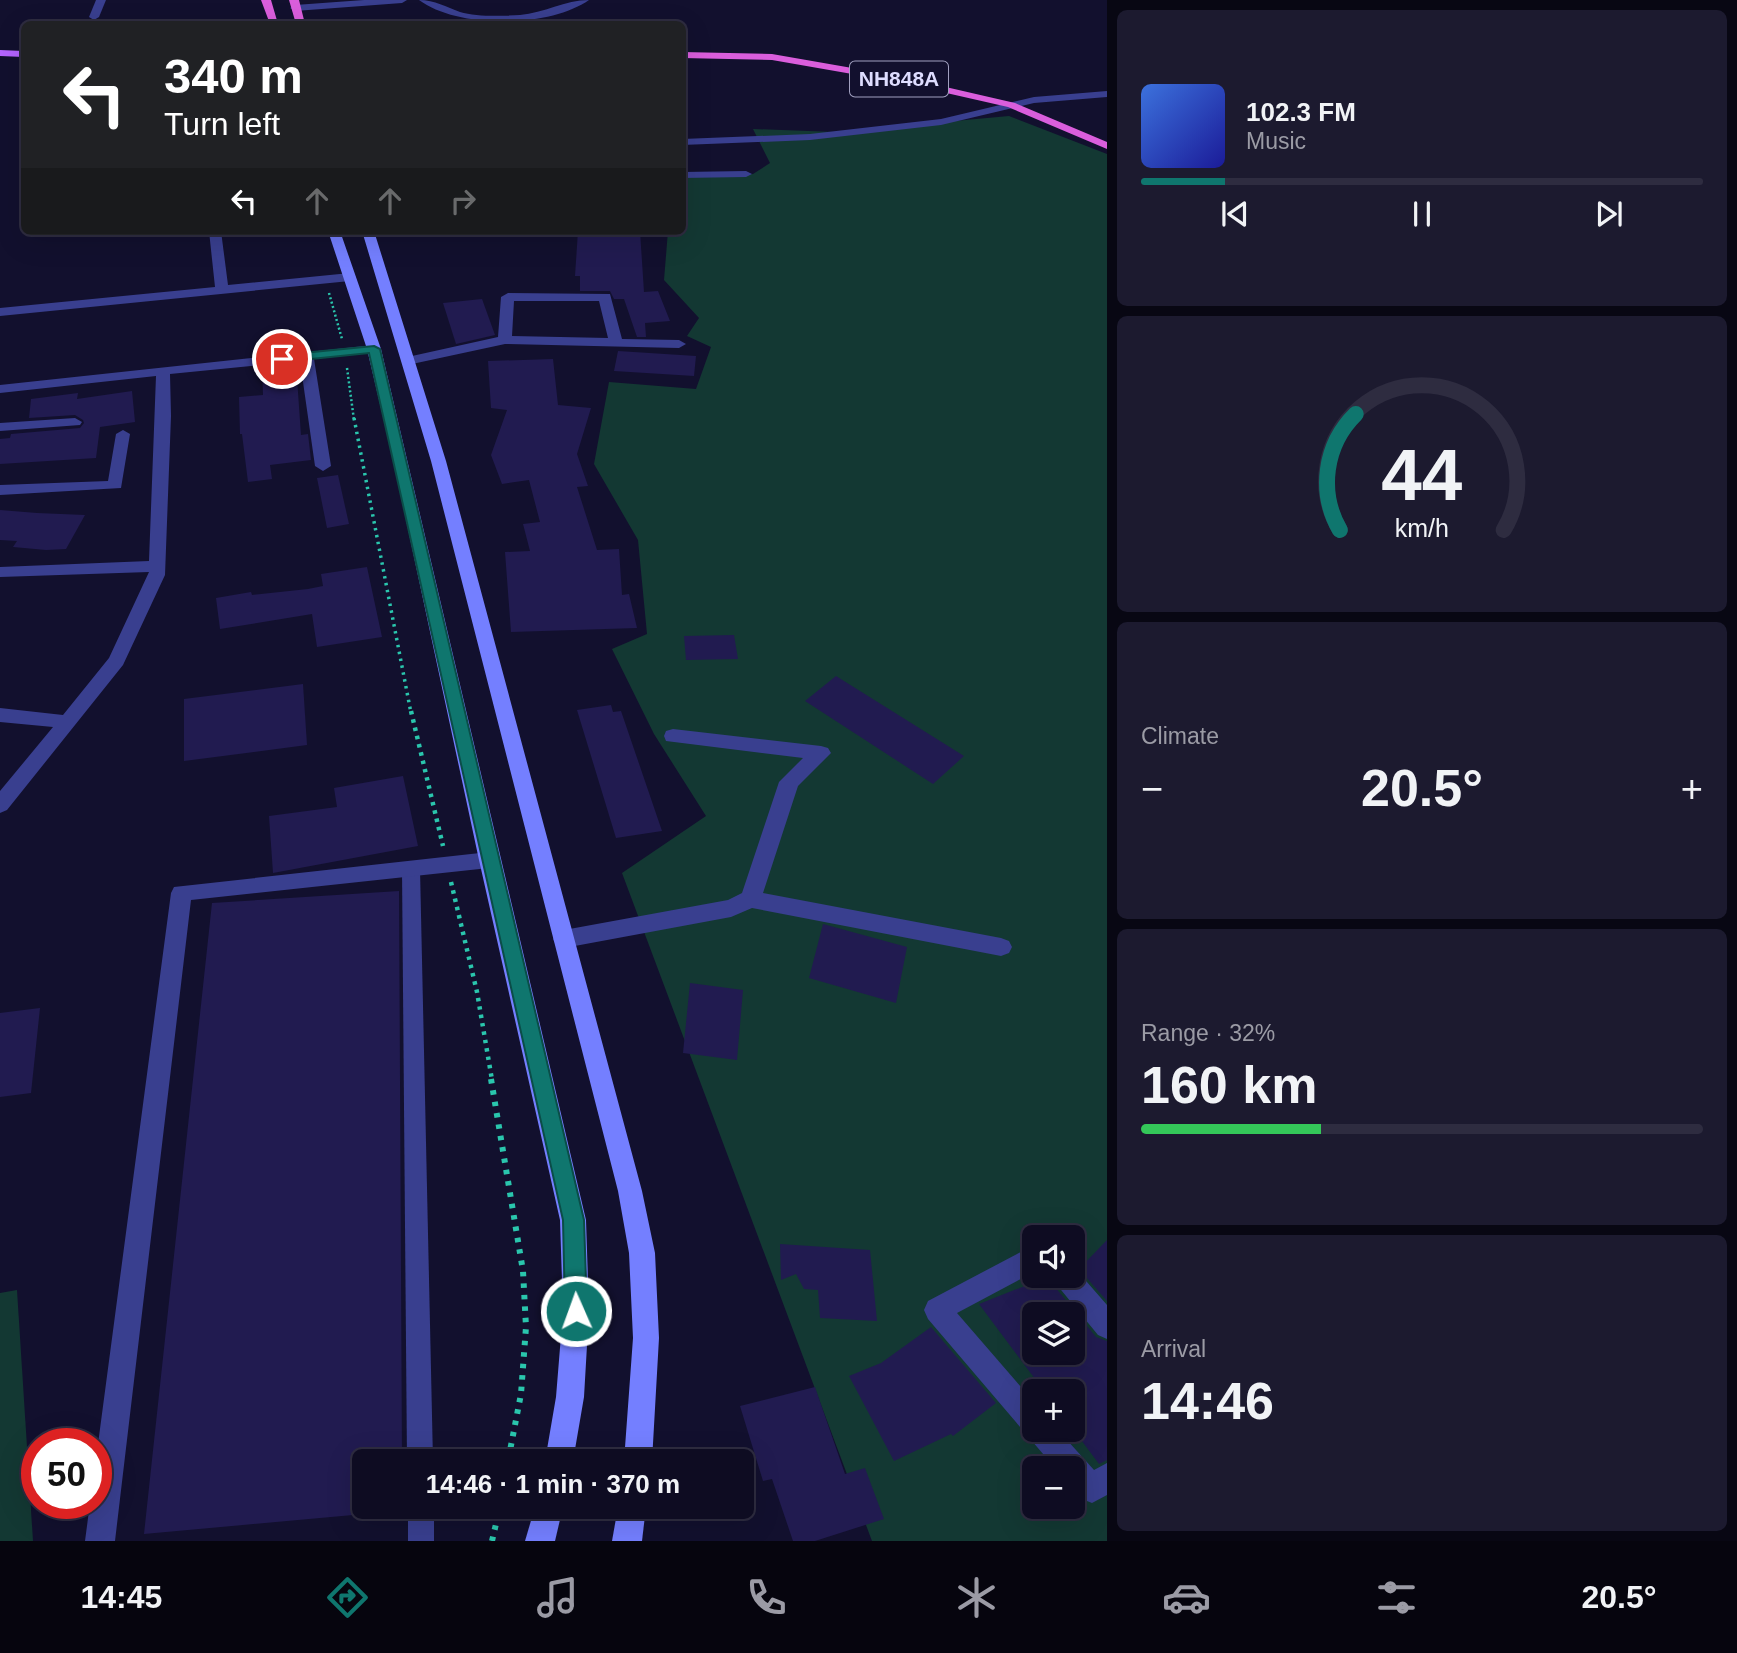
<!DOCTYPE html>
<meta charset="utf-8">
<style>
body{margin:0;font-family:Helvetica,sans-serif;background:#1c1a2f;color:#f1f3f6;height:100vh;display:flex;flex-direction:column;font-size:26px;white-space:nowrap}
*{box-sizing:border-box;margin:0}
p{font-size:23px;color:#9b9ba5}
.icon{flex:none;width:38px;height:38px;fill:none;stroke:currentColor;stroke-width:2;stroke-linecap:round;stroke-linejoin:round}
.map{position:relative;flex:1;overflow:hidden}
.drawer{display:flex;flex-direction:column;gap:10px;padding:10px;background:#080713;width:630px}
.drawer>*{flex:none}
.guide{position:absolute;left:21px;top:21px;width:665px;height:214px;border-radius:10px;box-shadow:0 7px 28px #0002,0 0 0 2px #2e2c40;background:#202124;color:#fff;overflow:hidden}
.buttons{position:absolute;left:1022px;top:1225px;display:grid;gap:14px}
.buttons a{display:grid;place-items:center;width:63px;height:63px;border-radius:10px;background:#0e0c22;box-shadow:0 7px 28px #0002,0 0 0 2px #2e2c40;font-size:35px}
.speed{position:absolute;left:21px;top:1428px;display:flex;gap:14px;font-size:35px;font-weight:700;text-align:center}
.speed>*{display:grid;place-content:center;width:91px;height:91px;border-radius:50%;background:#0e0c22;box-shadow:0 7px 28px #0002,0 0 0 2px #2e2c40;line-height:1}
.speed .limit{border:10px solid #d22;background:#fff;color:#111}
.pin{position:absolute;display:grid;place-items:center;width:60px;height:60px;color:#fff;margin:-30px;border:4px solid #fff;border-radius:50%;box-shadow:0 2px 7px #0007}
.me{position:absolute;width:77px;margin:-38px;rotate:358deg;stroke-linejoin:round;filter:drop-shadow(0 0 5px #0008)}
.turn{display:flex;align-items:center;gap:24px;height:147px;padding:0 28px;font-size:32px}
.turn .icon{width:91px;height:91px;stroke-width:2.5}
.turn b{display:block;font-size:49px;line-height:60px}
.lanes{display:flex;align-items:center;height:66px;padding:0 28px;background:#0003;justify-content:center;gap:35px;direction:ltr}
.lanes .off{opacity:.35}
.big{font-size:52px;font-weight:700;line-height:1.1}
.drawer .card{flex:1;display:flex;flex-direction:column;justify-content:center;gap:10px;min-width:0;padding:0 24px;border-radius:10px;background:#1c1a2f}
.drawer .dial{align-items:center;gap:0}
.dial svg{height:182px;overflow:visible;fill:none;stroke:#2e2c40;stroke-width:7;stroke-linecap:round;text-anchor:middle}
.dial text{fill:#f1f3f6;stroke:none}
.song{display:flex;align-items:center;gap:21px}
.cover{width:84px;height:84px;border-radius:10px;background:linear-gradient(135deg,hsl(220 70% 55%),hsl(240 70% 35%))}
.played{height:7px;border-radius:4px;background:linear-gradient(90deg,#0f766e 15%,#2e2c40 15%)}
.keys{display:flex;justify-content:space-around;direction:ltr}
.heat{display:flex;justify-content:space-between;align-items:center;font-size:38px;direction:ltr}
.charge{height:10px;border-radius:5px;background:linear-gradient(90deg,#34c759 32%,#2e2c40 0)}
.trip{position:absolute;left:352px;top:1449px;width:402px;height:70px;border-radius:10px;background:#0e0c22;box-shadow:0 7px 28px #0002,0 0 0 2px #2e2c40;font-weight:700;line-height:70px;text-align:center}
.tab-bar{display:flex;height:112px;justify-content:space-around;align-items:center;background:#06050e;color:#9b9ba5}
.tab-bar .icon{width:49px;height:49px}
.tab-bar .active{color:#0f766e}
.tab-bar b{font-size:32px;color:#f1f3f6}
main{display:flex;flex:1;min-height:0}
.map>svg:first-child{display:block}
</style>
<main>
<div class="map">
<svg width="1107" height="1541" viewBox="0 0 1107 1541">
<rect width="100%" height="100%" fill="#12102e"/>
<g fill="#133833" fill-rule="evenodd">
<path d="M1009,116l98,38v1387h-235l-250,-668 84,-57 -52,-82 -42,-85 35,-15 -9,-94 -44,-76 15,-82 87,7 15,-42 -24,-11 12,-18 -35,-38 4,-49h14l1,-55 70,-2 17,-11 -17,-34 82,3zM1034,1237h39v39h-39zM1034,1314h39v39h-39zM1034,1391h39v39h-39zM1034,1468h39v39h-39z"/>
<path d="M17,1290l16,251h-33v-248z"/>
</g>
<g fill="#211b50" fill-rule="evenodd">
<path d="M578,231h62l4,61 14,-1 12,30 -25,2 1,14h-9l-13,-38h-10l-4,-8h-30v-15h-5z"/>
<path d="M482,299l13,36 -39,9 -13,-41z"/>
<path d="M294,337l1,14 -33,3v-14z"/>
<path d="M618,351l78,5 -2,20 -80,-5z"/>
<path d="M553,359l5,46 33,3 -14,46 11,32 -11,1 20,63 22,-1 3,46 7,-1 8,34 -126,4 -6,-80 25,-1 -7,-27 17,-2 -11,-42 -27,4 -11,-29 16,-45 -16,-2 -3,-47z"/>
<path d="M296,364l5,71 7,-1 3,26 -41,5 2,14 -24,3 -6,-48h-2l-1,-37 24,-2 -1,-28z"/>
<path d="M132,391l3,31 -35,5 -4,31 -96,6v-25l10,-1 1,-4 69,-6 4,-5 -1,-3 -8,-5 -46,3 2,-19 47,-6 -1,6z"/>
<path d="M338,475l11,49 -22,4 -10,-50z"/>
<path d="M0,510l37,3 48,2 -19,34 -20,1 -33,-3 4,-6 -17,-1z"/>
<path d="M367,567l15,70 -65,10 -5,-33 -92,15 -4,-31 35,-6 1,3 56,-6 15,-3 -2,-12z"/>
<path d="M734,635l4,24 -52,1 -2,-24z"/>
<path d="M836,676l128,80 -31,28 -128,-83z"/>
<path d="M303,684l4,61 -123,16v-62z"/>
<path d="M611,705l2,7 8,-1 41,120 -46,7 -39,-128z"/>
<path d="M403,776l15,70 -145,27 -4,-57 68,-9 -3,-19z"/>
<path d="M399,891l3,570h-38v53l-220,20 68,-631z"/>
<path d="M823,924l84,23 -11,56 -87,-25z"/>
<path d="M690,983l53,7 -6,70 -54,-7z"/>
<path d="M40,1008l-9,85 -31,4v-84z"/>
<path d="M1107,1240v61l-28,-32z"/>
<path d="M780,1244l90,6 7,71 -57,-3 -2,-28 -14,-1 -8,-15 -15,6z"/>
<path d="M1050,1276l5,11 41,50 11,4v119l-8,4 -26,-35v-38h-29l-65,-87zM1034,1314h39v39h-39z"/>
<path d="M931,1327l65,76 -43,33 -2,-2 -57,27 -45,-85 32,-13z"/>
<path d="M815,1387l30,87 20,-6 19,51 -69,22h-22l-21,-62 -9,2 -23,-75z"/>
</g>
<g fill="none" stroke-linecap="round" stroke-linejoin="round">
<g stroke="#2ac6ad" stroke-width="2.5" stroke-dasharray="2 2.5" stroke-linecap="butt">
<path d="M329,293l13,46"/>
<path d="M347,368l7,52"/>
</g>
<path stroke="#2ac6ad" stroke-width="3.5" stroke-dasharray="2.5 4.5" stroke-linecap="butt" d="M354,418l57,295"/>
<g stroke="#2ac6ad" stroke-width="4.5" stroke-dasharray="3.5 5" stroke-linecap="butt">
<path d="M411,711l32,135"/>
<path d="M451,882l26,110 15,88"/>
</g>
<g stroke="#2ac6ad" stroke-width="6" stroke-dasharray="4.5 7" stroke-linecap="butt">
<path d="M491,1079l32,192 3,56 -5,67 -13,67"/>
<path d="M492,1541l8,-34"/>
</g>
<g fill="#393f8f" fill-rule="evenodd">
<path d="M411,861l7,3 2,5 13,592h-26l-5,-592 2,-5z"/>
<rect x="408" y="1507" width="26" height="34"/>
</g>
<g fill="#393f8f" fill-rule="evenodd">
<path d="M96,0h10l-7,17 -5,3 -5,-3z"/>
<path d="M364,0h43l-5,3 -107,8 -5,-3 5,-3z"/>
<path d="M419,0c16,0 27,7 41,12 16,5 43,4 60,3 24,-2 45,-15 69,-15 -40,28 -131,29 -170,0z"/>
<path d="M1107,91v6l-73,6 -93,22 -131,15 -128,5v-6l128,-5 131,-15 93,-22z"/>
<path d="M682,172l64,-1 6,3 -6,3 -64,1z"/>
<path d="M209,231h12l7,54 122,-12 6,4 -6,4 -350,35v-8l215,-21z"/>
<path d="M508,293l102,1 12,45 57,1 7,4 -7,4 -174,-4 -93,20 -7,-4 7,-4 86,-19 3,-40zM514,301h85l9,37 -96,-2z"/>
<path d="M374,345l5,1v6l-65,7 17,107 -8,5 -8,-5 -15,-105 -130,13 1,42 -6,159 -42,90 -116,145 -7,3v-22l53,-64 -53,-5v-14l63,7 46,-57 40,-86 -149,5v-10l149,-6 7,-185 -156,17v-8z"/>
<path d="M75,418l7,4 -2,3 -80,6v-8z"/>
<path d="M123,430l7,4 -9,54 -121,7v-10l108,-4 8,-47z"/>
<path d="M673,729l148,17 7,2 3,5 -33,33 -35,107 238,45 8,3 3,6 -3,6 -8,3 -249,-48 -21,9 -167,31 -8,-3 -3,-6 3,-6 8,-3 164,-30 14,-7 37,-111 24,-24 -137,-17 -2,-5 2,-5z"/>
<path d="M489,852l7,2 3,6 -3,6 -7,2 -298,32 -76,641h-30l5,-38h6v-44l75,-566 3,-6z"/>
<path d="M1034,1245v27l-77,41 77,89v28h24l36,40 13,-7v32l-15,8 -10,-4 -9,-10v-21h-18l-127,-149 -4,-9 4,-9z"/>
<path d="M1073,1266l34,39v34l-9,-4 -41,-50 -4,-9h20z"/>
</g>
<g fill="#747fff" fill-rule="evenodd">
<path d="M328,231h12l41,118 205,871 3,91 -5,86 -11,64h-28l11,-64 7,-86 -3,-91 -81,-360 -86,-401 -26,-110z"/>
<path d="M362,231h12l72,230 196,730 13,62 4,85 -7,123h-28l9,-123 -4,-85 -11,-62 -187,-730z"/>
<path d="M535,1507h28l-8,34h-30z"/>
<path d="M618,1507h28l-4,34h-30z"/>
</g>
<path fill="#b564ff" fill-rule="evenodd" d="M0,50l24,1v6l-24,-1z"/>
<g fill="#da5edc" fill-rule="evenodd">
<path d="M261,0h10l7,24h-8z"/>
<path d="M289,0h10l6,24h-9z"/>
<path d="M682,52l90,2 126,22 117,27 92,39v7l-99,-42 -110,-25 -126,-22 -90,-2z"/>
</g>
</g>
<path fill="#0f766e" stroke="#0a4d48" stroke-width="2" d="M374,346l6,3 204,871 3,91 -3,7 -8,4 -8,-4 -3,-7 -2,-91 -194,-867 -87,9 -6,-3 6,-4z"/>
<g text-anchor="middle" stroke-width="7" stroke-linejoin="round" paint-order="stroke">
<rect fill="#12102e" stroke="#a1a0c0" stroke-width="2" x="850" y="61.5" width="98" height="35" rx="5"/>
<g font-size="21" font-weight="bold" fill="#deddff">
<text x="899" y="86">NH848A</text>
</g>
</g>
</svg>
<div class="buttons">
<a><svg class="icon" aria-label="sound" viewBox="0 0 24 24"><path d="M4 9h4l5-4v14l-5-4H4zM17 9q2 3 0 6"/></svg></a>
<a><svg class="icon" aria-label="layers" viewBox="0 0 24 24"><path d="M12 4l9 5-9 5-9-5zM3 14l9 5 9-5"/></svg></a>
<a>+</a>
<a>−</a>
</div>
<div class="speed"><div class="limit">50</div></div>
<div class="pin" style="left:282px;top:359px;background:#d93025"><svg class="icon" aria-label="arrive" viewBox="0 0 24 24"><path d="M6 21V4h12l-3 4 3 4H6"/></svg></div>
<svg class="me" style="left:576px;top:1311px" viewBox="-20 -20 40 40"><circle r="17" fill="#0f766e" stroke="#fff" stroke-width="3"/><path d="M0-11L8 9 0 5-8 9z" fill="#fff"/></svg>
<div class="trip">14:46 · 1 min · 370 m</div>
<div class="guide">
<div class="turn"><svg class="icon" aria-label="left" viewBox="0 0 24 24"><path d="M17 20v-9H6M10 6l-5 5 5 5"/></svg><div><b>340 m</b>Turn left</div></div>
<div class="lanes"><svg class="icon" aria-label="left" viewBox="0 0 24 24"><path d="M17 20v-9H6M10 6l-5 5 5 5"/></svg><svg class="icon off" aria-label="ahead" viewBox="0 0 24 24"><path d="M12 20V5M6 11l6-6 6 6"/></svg><svg class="icon off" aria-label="ahead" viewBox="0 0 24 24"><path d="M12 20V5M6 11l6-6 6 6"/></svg><svg class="icon off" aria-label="right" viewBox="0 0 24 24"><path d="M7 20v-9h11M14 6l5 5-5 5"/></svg></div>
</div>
</div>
<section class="drawer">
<div class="card">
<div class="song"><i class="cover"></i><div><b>102.3 FM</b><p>Music</p></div></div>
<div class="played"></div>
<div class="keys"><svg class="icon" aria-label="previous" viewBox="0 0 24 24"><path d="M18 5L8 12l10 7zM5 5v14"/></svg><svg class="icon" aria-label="pause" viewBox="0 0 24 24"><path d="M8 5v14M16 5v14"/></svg><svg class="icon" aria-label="next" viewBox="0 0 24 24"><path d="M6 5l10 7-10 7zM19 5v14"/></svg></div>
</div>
<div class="card dial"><svg viewBox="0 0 100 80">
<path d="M14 69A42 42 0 1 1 86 69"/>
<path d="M14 69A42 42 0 0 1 21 18" stroke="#0f766e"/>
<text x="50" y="56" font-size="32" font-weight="700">44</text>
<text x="50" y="72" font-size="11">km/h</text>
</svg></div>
<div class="card"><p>Climate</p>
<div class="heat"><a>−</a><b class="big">20.5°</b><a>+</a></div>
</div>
<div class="card"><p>Range · 32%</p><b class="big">160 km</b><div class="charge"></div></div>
<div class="card"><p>Arrival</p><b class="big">14:46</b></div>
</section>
</main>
<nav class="tab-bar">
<b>14:45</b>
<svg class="icon active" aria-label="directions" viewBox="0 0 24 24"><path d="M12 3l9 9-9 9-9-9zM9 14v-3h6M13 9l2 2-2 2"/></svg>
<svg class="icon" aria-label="music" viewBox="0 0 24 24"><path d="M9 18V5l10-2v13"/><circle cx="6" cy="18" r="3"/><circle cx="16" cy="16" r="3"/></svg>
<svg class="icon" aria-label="phone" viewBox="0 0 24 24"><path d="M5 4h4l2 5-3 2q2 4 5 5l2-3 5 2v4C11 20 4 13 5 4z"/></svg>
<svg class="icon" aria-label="climate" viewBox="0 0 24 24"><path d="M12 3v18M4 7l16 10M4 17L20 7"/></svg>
<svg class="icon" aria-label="car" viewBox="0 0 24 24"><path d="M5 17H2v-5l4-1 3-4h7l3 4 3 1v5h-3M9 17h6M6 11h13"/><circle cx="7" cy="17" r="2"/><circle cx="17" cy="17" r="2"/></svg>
<svg class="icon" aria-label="filters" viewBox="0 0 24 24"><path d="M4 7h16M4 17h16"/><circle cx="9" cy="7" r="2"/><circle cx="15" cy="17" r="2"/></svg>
<b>20.5°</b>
</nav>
